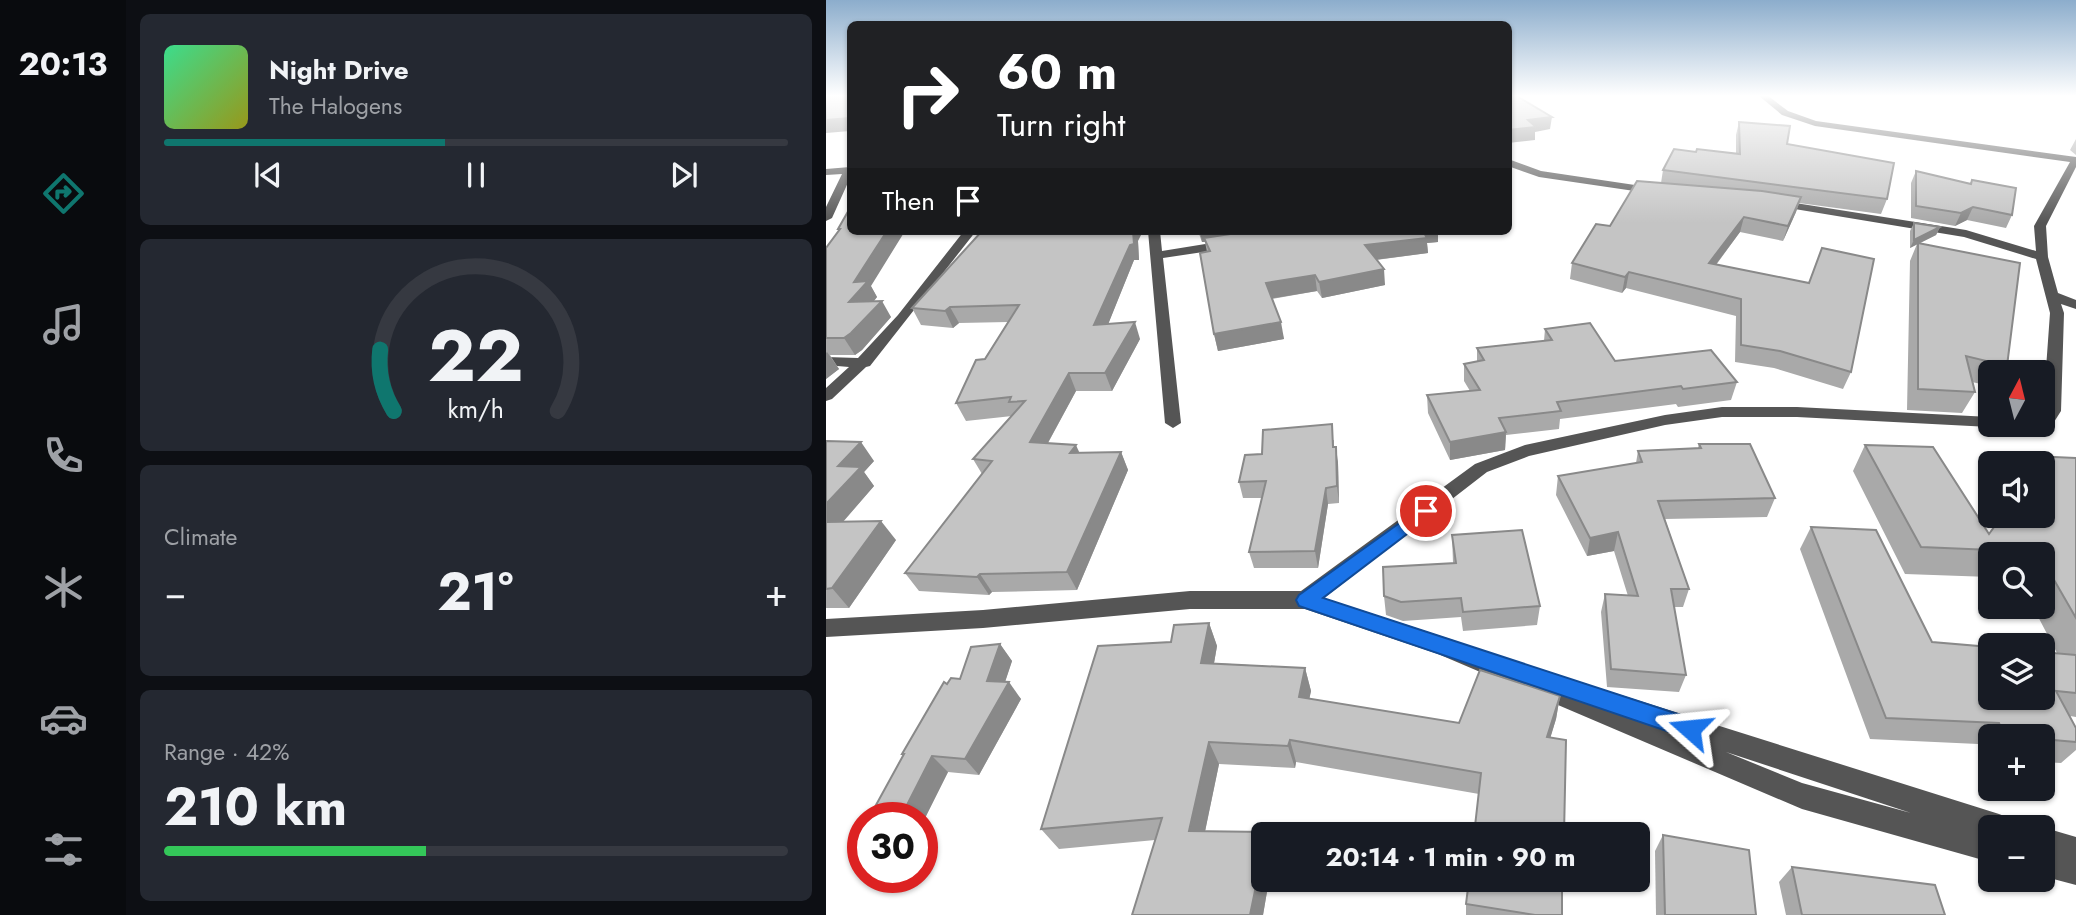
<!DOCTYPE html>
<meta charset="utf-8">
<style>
body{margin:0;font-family:Jost,sans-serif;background:#242831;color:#f1f3f6;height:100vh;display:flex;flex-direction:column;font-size:26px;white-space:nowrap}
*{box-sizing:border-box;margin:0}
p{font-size:23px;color:#9ea1a6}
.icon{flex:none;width:38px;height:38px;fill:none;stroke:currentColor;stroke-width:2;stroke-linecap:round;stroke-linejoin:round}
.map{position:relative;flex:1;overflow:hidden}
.sheet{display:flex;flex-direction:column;gap:14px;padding:14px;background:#0d0f14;width:700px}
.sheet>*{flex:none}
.top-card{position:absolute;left:21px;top:21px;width:665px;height:214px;border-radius:10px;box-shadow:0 2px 5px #0004;background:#202124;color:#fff;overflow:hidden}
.needle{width:46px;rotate:7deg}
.tools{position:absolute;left:1152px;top:360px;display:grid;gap:14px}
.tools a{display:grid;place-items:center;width:77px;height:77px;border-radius:10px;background:#171b24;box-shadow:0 2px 5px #0004;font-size:35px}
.speed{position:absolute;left:21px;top:802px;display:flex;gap:14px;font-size:35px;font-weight:700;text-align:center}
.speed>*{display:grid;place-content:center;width:91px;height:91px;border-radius:50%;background:#171b24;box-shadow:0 2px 5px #0004;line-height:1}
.speed .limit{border:10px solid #d22;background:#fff;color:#111}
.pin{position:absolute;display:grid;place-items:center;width:60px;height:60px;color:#fff;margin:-30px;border:4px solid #fff;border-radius:50%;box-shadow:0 2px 7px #0007}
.me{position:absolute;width:77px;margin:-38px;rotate:288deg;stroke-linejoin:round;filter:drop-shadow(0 0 5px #0008)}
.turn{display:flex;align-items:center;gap:24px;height:147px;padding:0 35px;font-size:32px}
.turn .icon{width:91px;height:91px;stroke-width:2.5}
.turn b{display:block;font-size:49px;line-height:60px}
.then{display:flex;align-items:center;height:66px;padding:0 35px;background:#0003;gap:14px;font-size:26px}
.big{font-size:52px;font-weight:700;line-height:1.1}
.sheet .widget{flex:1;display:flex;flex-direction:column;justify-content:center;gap:10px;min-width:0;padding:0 24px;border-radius:10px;background:#242831}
.sheet .dial{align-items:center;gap:0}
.dial svg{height:182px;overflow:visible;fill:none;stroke:#363941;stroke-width:7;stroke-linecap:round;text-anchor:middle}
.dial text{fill:#f1f3f6;stroke:none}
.song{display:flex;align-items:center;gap:21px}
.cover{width:84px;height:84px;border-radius:10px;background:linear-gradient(135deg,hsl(150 70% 55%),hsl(60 70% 35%))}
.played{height:7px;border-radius:4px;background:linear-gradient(90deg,#0f766e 45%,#363941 45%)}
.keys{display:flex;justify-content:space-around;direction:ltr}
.heat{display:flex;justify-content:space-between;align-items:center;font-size:38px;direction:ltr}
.charge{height:10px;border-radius:5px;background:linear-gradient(90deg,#34c759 42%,#363941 0)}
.trip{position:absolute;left:425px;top:822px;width:399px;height:70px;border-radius:10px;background:#171b24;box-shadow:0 2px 5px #0004;font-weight:700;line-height:70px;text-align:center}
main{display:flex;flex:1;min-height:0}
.tab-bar{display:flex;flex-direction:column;width:126px;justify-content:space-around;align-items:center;background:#090b0e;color:#9ea1a6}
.tab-bar .icon{width:49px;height:49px}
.tab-bar .current{color:#0f766e}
.tab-bar b{font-size:32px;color:#f1f3f6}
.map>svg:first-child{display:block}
</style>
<main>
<nav class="tab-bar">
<b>20:13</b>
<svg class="icon current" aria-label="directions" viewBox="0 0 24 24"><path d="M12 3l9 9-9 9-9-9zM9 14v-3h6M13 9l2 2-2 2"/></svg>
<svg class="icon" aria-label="music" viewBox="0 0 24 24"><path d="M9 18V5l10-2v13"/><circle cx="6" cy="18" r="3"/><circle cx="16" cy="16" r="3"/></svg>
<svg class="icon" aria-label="phone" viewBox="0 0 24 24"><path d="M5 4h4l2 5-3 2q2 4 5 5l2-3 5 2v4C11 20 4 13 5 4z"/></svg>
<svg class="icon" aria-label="climate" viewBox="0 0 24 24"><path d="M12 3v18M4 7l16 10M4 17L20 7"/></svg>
<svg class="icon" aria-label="car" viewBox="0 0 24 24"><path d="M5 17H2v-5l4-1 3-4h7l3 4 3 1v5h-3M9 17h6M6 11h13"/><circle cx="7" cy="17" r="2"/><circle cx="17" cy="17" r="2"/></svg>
<svg class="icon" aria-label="filters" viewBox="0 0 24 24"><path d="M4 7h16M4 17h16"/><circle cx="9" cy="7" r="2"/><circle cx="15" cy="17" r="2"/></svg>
</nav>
<section class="sheet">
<div class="widget">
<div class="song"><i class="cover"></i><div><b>Night Drive</b><p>The Halogens</p></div></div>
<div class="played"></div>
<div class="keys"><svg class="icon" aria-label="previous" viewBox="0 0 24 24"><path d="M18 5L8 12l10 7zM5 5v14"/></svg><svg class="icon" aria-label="pause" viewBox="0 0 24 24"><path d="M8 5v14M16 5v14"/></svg><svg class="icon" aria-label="next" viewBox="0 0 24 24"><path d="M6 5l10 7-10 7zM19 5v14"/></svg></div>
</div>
<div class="widget dial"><svg viewBox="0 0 100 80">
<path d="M14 69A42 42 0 1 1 86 69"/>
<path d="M14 69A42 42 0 0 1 8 42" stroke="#0f766e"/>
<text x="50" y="56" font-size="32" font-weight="700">22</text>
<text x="50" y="72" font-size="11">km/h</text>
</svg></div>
<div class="widget"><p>Climate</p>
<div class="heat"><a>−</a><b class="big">21°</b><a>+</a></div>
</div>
<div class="widget"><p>Range · 42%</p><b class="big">210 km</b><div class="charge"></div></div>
</section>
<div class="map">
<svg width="1250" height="915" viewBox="0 0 1250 915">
<rect width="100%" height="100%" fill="#fff"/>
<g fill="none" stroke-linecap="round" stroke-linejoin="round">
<g fill="#555" fill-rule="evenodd">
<path d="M932,95h9l21,16 28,10 260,36v10l-30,59 2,31 10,36 18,7v9l-15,-5 3,9 -3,98 -7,11 -12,2 8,-111 -14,-54 -72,-22 -187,-31 -5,-3 5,-3 189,30 70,21 -2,-25 36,-64 -255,-36 -33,-11z"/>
<path d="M682,159l33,12 114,17 5,3 -5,3 -116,-17 -31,-11z"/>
<path d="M24,167v11l-18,40 -6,3v-14l16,-33 -16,1v-6z"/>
<path d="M138,231h12l-106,135 -4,1 -34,32 -6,2v-13l23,-21 -23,-2v-8l32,1 40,-43z"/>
<path d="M322,231h12l2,20 68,-11 6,4 -6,4 -67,10 18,165 -8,5 -8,-5z"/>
<path d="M896,407h75l193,10v8h6l-6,2 -193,-10h-75l-57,8 -136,31 -42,16 -163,126 129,42 123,51 10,-7 413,130 10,4 3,10h-22v34l-188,-53 -364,-155 -133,-45h-115l-207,19 -157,9v-18l157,-9 207,-19h111l174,-127 50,-19 140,-30zM900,752l185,61 -109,-30z"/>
<path d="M1216,827l34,10v48l-34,-9z"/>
</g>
</g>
<g fill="#a9a9a9">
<path d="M913,122l48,22 100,55 -6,15 -82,-11 -3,9 -13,29 -43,-9 -24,33 135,107 -8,17 -69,-21 -39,-6 1,-46 -110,-28 -4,5 -52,-14 2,-16 38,-37 51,-43 2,-13 33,-18 40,2v-19z"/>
<path d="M1250,139v16l-6,-5z"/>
<path d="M1090,171l54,13 2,-4 40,35 -6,13 -39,-8 -12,6 -44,-8v-35z"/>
<path d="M1088,223l26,4 -4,8 -16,8 87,123 -4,7h-13v13l-18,-4 3,10 -13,21 -55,-3 3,-149 7,-17 -7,4v-17z"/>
<path d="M13,231l38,66 -3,4 17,16 -29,33 -7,5h-25l9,14 -13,10v-131z"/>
<path d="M372,231h240v11l-11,1 1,10 -52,7 9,25 -63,13 -5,-7 -45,8 12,40 -66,12 -4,-17 -7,-82 -2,-10h-3z"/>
<path d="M312,241l1,19h-5l-26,64 32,15 -28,52h-36l-28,52 32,10 41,-1 7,18 -51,120 -85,2 -3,3 -70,-4 -14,-18 77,-99 -9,-15 39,-43 -46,5 -10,-18 52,-81 -49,1 -6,5 -32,-3 -9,-17z"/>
<path d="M719,329l70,32 122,21 -6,18 -53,7 -2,-3 -116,15 -1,10 -53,6 -1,15 -55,10 -22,-47 -1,-18 43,-4 -6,-10v-17l13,-3v-13l67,-7z"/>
<path d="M508,440v7l4,16 1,40 -11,1 -10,64h-64l-5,-16 13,-54h-19l-4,-16 23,-28z"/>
<path d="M0,441l48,20 -10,11 10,14 -31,36 53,18 -47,68h-23z"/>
<path d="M873,444l76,54 -8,19 -102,2 24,70 -6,18h-9l12,68 -7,17 -72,-5 -6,-75 4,-18 23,2 -14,-45 -27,5 -31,-61 2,-19 78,-13 2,-12 60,-3z"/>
<path d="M1039,445l124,89 53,-70h-41l7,-9 68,3v259l-6,-1 6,12v22l-15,13 -19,-1v-25h-52v20l-6,-1 -6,-12 -108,-5 -70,-190 11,-22 121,115 125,11 -24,-46h9v-52h-52v22l-85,-3 -52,-103z"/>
<path d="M626,535l88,71 -3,19 -74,6 -2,-14 -58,4 -17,-6 -2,-19 69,-33z"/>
<path d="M383,623l8,23 -3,17 91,5 6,23 -2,8 150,24 101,-27 -4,23 -6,19 -71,56 -183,-32 -1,6 -76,-4 -14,67 64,49 -6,35h-131l23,-75 -96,9 -18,-20 130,-187z"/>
<path d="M174,644l12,17 -7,21 16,17 -42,76 -31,-3 -24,48h-2v-3h-31l-15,-12 27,-50 -1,-1 45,-70 13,-5z"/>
<path d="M837,835l93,80h-100l-1,-64z"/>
<path d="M966,867l153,48h-159l-7,-33z"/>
<path d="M640,904l96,11h-96z"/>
</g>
<g fill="#898989">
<path d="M726,117l-2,12 -15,3v8l-27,3v-13l20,-10z"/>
<path d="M24,118v13l-24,2v-13z"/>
<path d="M975,197l-5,15 -13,29 5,-15z"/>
<path d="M1147,207l-6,13 -12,6 6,-13z"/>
<path d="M918,217l-4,15 -35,47 4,-16z"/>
<path d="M1114,227l-4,8 -26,13 4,-8z"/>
<path d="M61,231h18l-34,55 6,11 -18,22 -10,-17 5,-20z"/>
<path d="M307,231h10l-5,10 1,19h-5l-33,82 -7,-17z"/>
<path d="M374,231h73l-69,7 1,4h-3z"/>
<path d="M596,231h16v11l-11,1 1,10 -62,8 -1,-16z"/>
<path d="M558,269l1,16 -63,13 -3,-16z"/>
<path d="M803,272l-3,16 -4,5 3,-16z"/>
<path d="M489,275l2,16 -48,8 -3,-16z"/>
<path d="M56,301l9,16 -29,33 -7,5 -11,-17z"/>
<path d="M124,307l9,16 -6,5 -8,-17z"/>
<path d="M309,322l5,17 -28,52 -7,-18z"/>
<path d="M455,322l3,17 -66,12 -4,-17z"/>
<path d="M1,352l12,17 -13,10v-26z"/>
<path d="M243,373l7,18 -37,68 -9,-17z"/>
<path d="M680,432l-1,18 -55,10v-18z"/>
<path d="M35,442l13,19 -10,11 10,14 -48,55v-37l12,-38z"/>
<path d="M250,445l8,18 -14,-10z"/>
<path d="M510,447l2,16 1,40 -2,-17z"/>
<path d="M295,452l7,18 -51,120 -10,-18z"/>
<path d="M500,488l2,16 -10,64 -3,-17z"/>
<path d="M55,521l15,19 -47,68 -17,-20z"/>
<path d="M792,532l-4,19 -27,5 3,-18z"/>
<path d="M154,574l12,18 -3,3 -12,-18z"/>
<path d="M383,623l8,23 -7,40 -9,-23z"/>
<path d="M174,644l12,17 -12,36 -13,-16z"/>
<path d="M479,668l6,23 -6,29 -6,-23z"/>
<path d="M183,682l12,17 -42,76 -14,-16z"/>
<path d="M734,696l-4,23 -12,40 3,-22z"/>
<path d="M464,740l6,22 -1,6 -7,-22z"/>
<path d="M383,742l10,22 -18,87 -12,-20z"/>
<path d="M106,756l16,16 -24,48 -2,-3h-1l-14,-12z"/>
<path d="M438,847v33h5l-6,35h-13z"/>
</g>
<g fill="#c4c4c4" stroke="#898989" stroke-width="2">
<path d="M4,95h20v23l-24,2v-23z"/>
<path d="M682,95h7l37,22 -24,3 8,7 -28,3z"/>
<path d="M913,122l51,4 -3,18 107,19 -7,36 -224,-29 11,-21 22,3 1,-3 43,5z"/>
<path d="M1090,171l55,13 1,-4 44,8 -4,27 -39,-8 -12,6 -45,-7z"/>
<path d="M811,181l125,10 39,6 -13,29 -44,-9 -35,46 100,20 13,-35 52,11 -23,113 -71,-21 -39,-6v-46l-112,-27 -4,5 -53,-14 24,-39 14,2z"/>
<path d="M24,208v23h37l-33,51 14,-1 -19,21 33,-1 -31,32 -7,5h-18v-90l14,-19h-2z"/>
<path d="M1088,223l26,4 -26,13z"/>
<path d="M156,231h151l1,13 -4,1 -36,80 41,-3 -30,51h-36l-39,69 46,3 -6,8 51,-1 -54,120 -87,2 -3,3 -72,-4 87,-112 -19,-2 52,-58 -16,1 2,-5 -55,6 20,-43 9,-1 34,-54 -69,2 -5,4 -33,-3z"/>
<path d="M424,231h173l4,7 -62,7 19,24 -65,13 -4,-7 -49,8 15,39 -67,12 -14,-81 10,-2 -6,-13z"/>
<path d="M1092,243l102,20 -13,103 -41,-10 9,36 -57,-3z"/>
<path d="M764,323l25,38 96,-11 26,32 -54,7 -2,-3 -124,16 4,9 -62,7 7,14 -56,10 -23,-47 53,-5 -16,-26 20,-4 -7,-12 75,-8 -7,-11z"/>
<path d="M506,424l1,23h3l1,39 -11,2 -11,63 -66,1 17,-71 -27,1 6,-27 17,-1 1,-24z"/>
<path d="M0,441l35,1 -23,24 23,1 -35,37z"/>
<path d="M873,444h51l25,54 -117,3 31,88h-18l15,86 -75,-6 -6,-75 33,2 -20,-64 -28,6 -32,-62 84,-14 -4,-11 63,-3z"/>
<path d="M1039,445l68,2 56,87 13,-18h40v-52h-27l-7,-9 68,3v160l-34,-59v-4h-2l-2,-3 -117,-5z"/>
<path d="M55,521l-49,67 -6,1v-67z"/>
<path d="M985,527l65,3 56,112 58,5v51h52v-46l34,3v38l-20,-2 20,37v14l-34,-3v-2l-38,-1 -5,-13 -113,-5z"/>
<path d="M696,530l18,76 -77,6 -2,-14 -60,4 -17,-6 -1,-29 73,-4 -4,-28z"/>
<path d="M383,623l-8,40 104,5 -6,29 160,26 21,-53 80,26 -13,41 19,3 -2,95h-90l7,-62 -191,-33 -2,6 -79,-4 -20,89 77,1v3h-2v12l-14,68h-118l30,-97 -121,11 57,-183 73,-4 3,-17z"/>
<path d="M174,644l-13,37 22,1 -44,77 -33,-3 -25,49h-31l28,-51h-2l42,-72 3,2 4,-6 9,1 11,-32z"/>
<path d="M837,835l86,15 7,65h-91z"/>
<path d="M966,867l143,18 10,30h-143z"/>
<path d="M643,880h93v35h-27l-69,-11z"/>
</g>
<linearGradient id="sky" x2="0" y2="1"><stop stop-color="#8cadcc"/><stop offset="0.43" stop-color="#fff"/><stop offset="1" stop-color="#fff" stop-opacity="0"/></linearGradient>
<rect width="1250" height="223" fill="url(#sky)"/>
<path fill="#1a73e8" stroke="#114b97" stroke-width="2" d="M600,504l9,7 -3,4 -109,83 367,120 8,3 3,8 -3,7 -8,3 -391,-133 -3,-6 3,-5z"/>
</svg>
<div class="tools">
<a><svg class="needle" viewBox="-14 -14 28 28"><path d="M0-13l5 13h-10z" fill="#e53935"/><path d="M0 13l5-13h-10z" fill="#9ea1a6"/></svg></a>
<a><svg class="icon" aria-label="sound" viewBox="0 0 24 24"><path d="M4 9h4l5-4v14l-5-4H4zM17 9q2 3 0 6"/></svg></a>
<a><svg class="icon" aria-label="search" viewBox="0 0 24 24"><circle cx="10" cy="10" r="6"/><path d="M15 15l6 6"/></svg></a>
<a><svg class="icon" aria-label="layers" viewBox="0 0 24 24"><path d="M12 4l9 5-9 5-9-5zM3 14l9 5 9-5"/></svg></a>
<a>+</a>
<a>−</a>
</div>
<div class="speed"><div class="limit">30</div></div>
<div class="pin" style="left:600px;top:511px;background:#d93025"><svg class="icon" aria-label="arrive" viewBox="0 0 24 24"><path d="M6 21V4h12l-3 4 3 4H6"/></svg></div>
<svg class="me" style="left:864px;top:729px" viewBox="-20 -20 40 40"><path d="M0-17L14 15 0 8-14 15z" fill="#1a73e8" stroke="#fff" stroke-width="4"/></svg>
<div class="trip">20:14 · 1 min · 90 m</div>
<div class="top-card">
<div class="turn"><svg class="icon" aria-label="right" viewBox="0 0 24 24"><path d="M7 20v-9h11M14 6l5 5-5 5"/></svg><div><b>60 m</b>Turn right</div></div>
<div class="then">Then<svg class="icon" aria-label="arrive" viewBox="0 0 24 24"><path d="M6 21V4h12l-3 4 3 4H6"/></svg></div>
</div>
</div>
</main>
